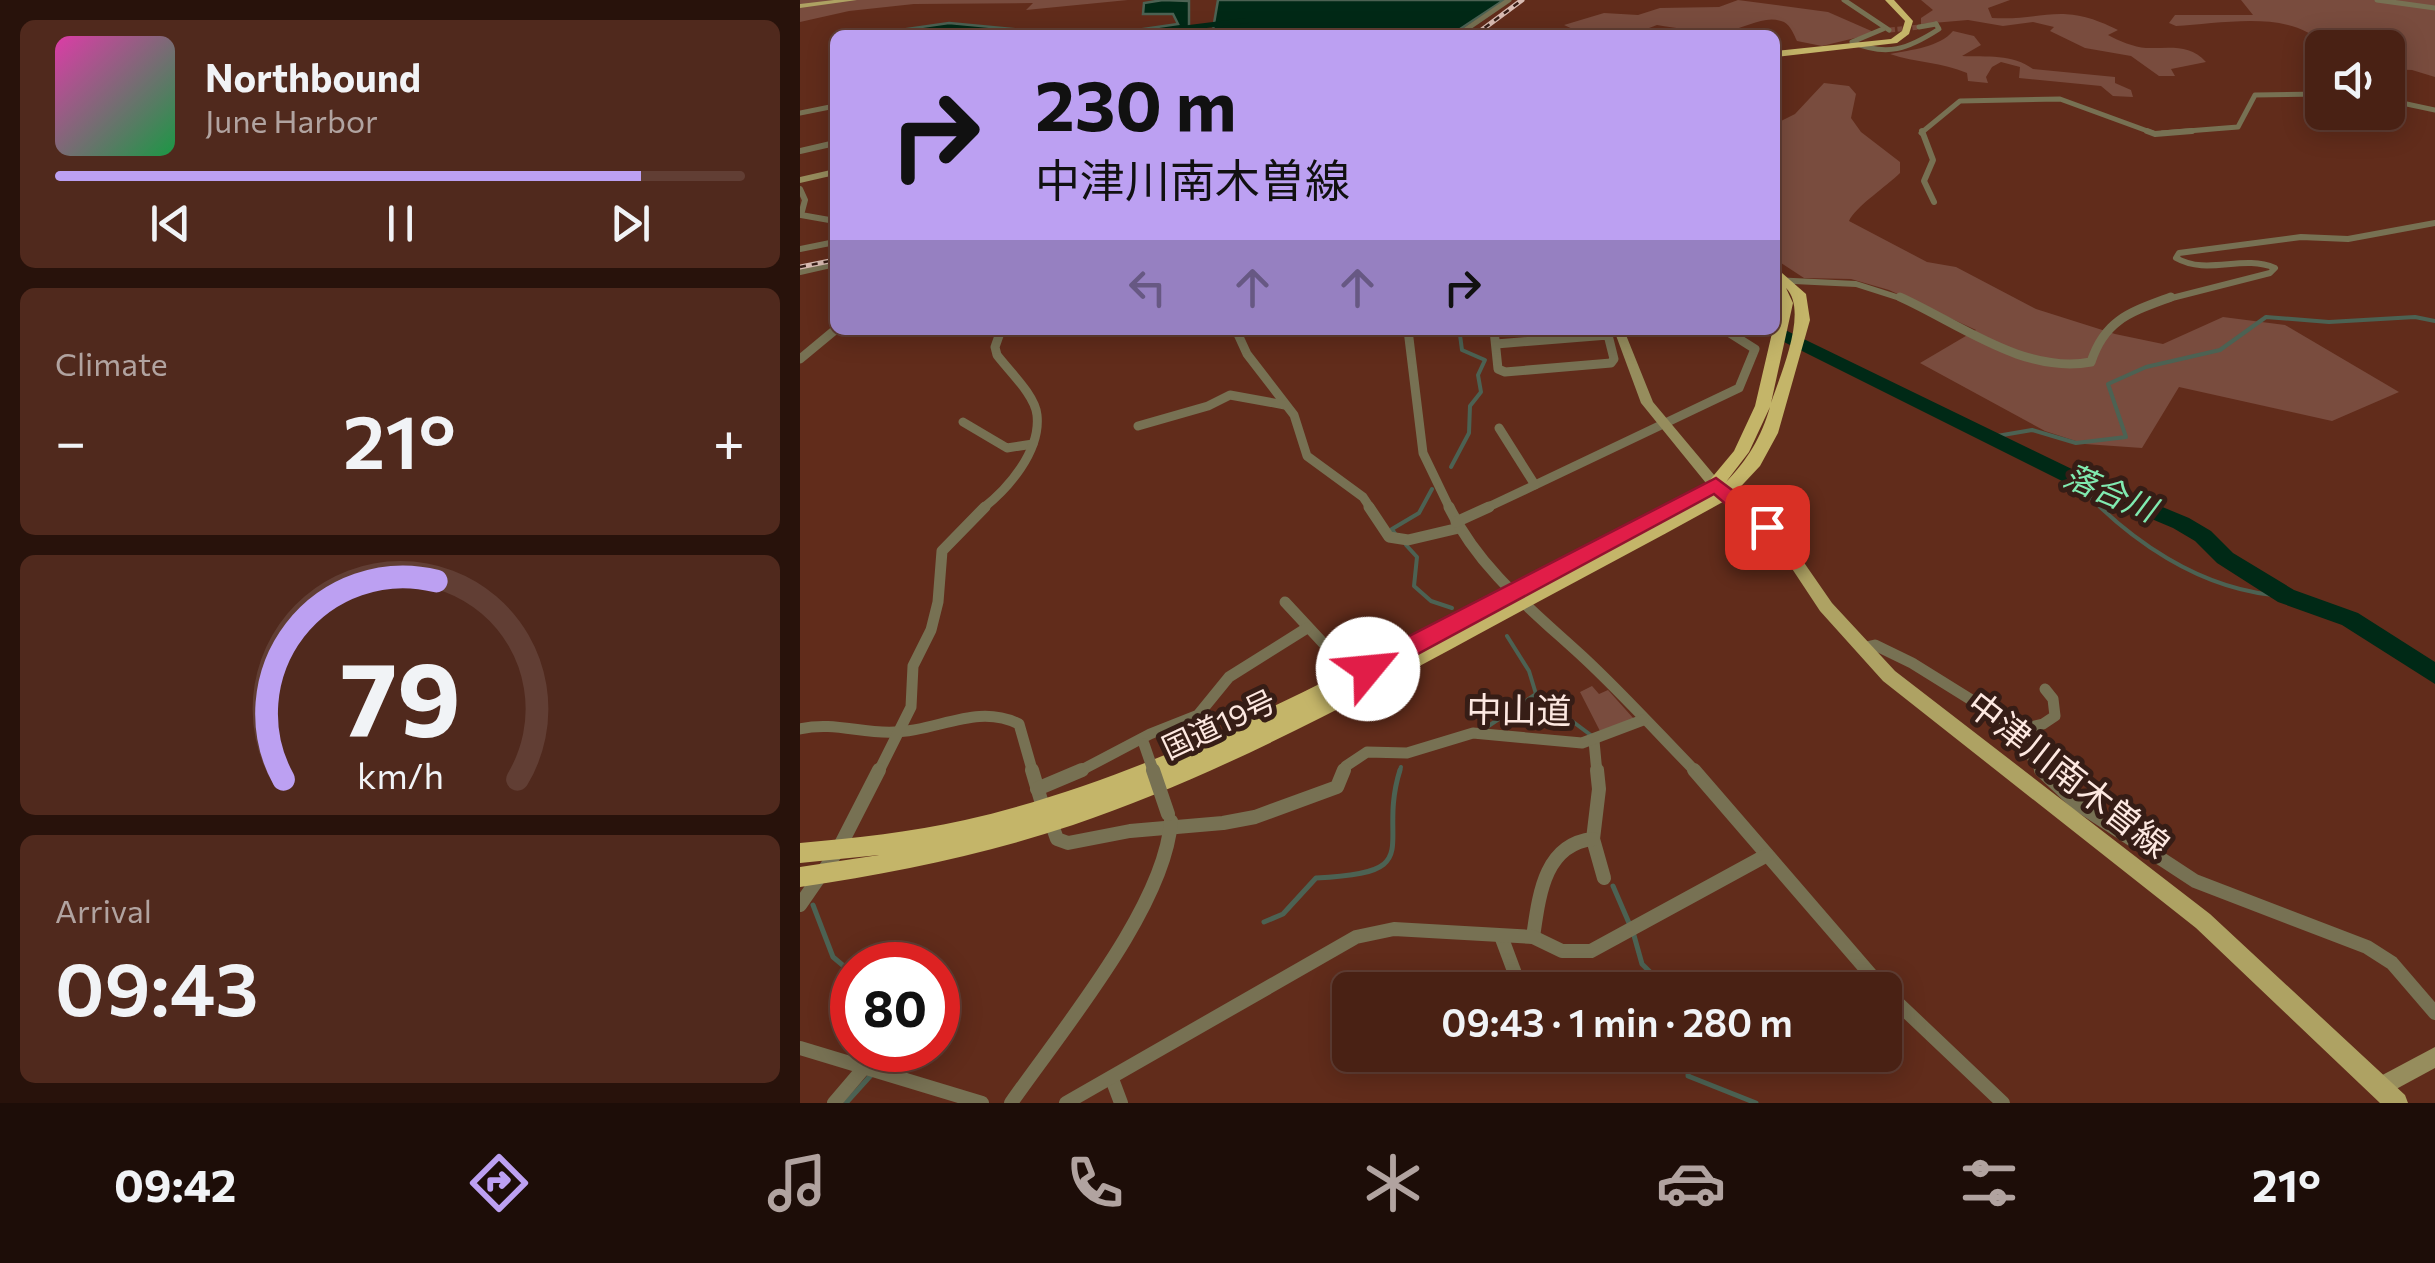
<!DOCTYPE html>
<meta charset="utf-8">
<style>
body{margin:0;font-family:Commissioner,"Noto Sans JP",sans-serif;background:#50291d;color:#f1f3f6;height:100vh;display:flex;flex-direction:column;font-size:38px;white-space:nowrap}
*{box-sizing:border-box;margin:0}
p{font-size:32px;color:#b1a3a0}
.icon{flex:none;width:55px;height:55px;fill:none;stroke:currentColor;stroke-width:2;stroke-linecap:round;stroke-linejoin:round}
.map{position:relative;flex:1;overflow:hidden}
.drawer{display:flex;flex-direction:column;gap:20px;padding:20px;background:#28120b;width:800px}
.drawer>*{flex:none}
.banner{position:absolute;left:30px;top:30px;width:950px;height:305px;border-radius:15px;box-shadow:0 5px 25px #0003,0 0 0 2px #613e34;background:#bca0f2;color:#111;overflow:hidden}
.tools{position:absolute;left:1505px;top:30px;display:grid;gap:20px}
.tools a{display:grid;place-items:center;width:100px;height:100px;border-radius:15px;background:#492114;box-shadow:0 5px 25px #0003,0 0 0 2px #613e34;font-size:50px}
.speed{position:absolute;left:30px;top:942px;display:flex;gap:20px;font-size:50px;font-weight:700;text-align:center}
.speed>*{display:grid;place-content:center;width:130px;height:130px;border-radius:50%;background:#492114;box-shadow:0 5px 25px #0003,0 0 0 2px #613e34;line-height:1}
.speed .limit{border:15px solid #d22;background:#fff;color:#111}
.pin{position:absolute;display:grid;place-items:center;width:85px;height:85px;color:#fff;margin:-42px;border-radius:20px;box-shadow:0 5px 15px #0006}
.me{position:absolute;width:110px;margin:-55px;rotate:62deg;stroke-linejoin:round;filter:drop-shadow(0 0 8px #0008)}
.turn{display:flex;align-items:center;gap:35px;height:210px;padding:0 40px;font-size:45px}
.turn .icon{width:130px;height:130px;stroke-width:2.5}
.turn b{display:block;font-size:70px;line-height:85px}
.lanes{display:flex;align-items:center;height:95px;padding:0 40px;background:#0003;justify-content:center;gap:50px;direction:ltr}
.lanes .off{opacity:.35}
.big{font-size:75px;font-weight:600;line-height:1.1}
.drawer .tile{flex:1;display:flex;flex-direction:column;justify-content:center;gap:15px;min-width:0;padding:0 35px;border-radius:15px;background:#50291d}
.drawer .dial{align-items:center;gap:0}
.dial svg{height:260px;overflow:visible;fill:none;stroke:#613e34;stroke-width:7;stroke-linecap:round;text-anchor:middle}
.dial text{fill:#f1f3f6;stroke:none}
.song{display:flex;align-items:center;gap:30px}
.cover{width:120px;height:120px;border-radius:15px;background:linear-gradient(135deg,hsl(320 70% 55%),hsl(140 70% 35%))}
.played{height:10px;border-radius:5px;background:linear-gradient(90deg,#bca0f2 85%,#613e34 85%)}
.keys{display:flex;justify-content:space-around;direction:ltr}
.heat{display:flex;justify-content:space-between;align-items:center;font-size:55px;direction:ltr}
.trip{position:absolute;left:532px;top:972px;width:570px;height:100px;border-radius:15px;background:#492114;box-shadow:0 5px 25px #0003,0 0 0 2px #613e34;font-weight:600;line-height:100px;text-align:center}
.dock{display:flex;height:160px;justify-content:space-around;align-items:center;background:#1d0d08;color:#b1a3a0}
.dock .icon{width:70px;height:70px}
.dock .active{color:#bca0f2}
.dock b{font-size:45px;color:#f1f3f6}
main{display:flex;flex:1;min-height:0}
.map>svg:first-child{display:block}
</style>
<main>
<section class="drawer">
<div class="tile">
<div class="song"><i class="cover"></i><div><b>Northbound</b><p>June Harbor</p></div></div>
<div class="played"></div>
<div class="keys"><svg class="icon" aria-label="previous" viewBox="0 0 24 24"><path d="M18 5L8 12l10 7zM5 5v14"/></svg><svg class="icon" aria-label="pause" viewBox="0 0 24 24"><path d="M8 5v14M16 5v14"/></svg><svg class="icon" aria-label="next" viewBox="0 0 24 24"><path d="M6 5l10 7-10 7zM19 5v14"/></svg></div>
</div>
<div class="tile"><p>Climate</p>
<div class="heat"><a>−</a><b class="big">21°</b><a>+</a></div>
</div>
<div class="tile dial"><svg viewBox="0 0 100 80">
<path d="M14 69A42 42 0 1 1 86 69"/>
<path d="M14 69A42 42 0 0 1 61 8" stroke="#bca0f2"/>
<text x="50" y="56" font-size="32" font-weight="700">79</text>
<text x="50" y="72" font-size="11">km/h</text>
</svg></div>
<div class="tile"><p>Arrival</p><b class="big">09:43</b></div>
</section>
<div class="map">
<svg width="1635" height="1103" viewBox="0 0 1635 1103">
<rect width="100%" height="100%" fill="#612c1b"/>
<g fill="#794c3e">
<path d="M0,0h328l-102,10 7,-7 -119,1 -65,7 -49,11z"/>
<path d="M938,0l90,12 48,21 -54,13 -25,-5c-3,-6 -6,-15 -13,-19 -19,-8 -37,6 -55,8 -25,2 -47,-1 -72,-5 -29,12 -62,16 -93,0l40,-12 34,2 22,-7 59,-1z"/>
<path d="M1121,0h89l-22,8 4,10c55,3 68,-17 126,12l-10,5c11,6 26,12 38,13 22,1 43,-5 60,14l-35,7 4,7h-16l-28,-20 -46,-8 -35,-17 4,-4 -21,-5 -30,4 -35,-6 -47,4v-6l12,-8z"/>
<path d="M1441,0h194v77l-23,-7 -24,-1v-21l-63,-1c-31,-39 -104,-23 -149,-21l-7,-3 6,-8h78z"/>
<path d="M1153,31l21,5 7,9 -19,11c24,1 51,-2 71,13l82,8v6l16,7 2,7 -20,-1 -12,-10 -82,-8 1,-11 -19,-5 -9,5 -6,10 2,6 -20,-2 -1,-8c-25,-11 -51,-10 -77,-19 21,-4 50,-7 63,-23z"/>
<path d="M1024,83l25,3 7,8 -5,24 10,14 39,30v11c-13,13 -45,34 -51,48l78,41 29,5 80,42 79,25 48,10 60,-27 62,8 114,67 -67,29 -153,-34 -37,61 -57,-4 -40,-13 -125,-68 56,-33 -87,-40 -38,-11 -47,-1 -29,-19v-84l7,-1v-23l-7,-5v-22l20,-10z"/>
<path d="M792,686l7,8 9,-4 26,29 -33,14 -21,-41z"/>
</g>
<g fill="#002916" stroke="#4c6253" stroke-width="2.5">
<path d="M363,0l26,1v28l-87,6 76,-11 -5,-10h-30l1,-11z"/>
<path d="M418,0h286l-53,35h-239z"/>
<path d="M149,23l118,11 30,-1 1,2h-233z"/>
</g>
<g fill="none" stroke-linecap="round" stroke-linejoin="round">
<g stroke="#4c6253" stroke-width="4">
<path d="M650,330l10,5 2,15 23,10 -7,15 3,17 -11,14 -1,27 -18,34"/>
<path d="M1191,437l41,-7 44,13 50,-6 -18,-53 38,-17 74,-17 46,-33 63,5 86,-5 20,4"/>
<path d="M1271,477c55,62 130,115 215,119"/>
<path d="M596,535l-4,-6 27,-16 13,-24"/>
<path d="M606,545l11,12 -3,29 17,15 21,7"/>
<path d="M707,636l22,35 7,23 56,42"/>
<path d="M687,727l49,-33"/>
<path d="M599,773l2,-6"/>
</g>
<g stroke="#4c6253" stroke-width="5">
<path d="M813,886l16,37"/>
<path d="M13,905l20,52 19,16"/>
<path d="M464,922l19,-8 33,-36c114,-5 60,-32 84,-108"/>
<path d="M833,932l9,32 26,26"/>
<path d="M889,1055l-1,21 68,27"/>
<path d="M79,1065l10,-15"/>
<path d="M46,1103l27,-30"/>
</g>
<g fill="#002916" fill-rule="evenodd">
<path d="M445,18l4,5 -102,12h-38z"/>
<path d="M975,325l303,147 111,46 22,13 22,22 61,37 64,23 77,49v22l-93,-59 -64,-23 -61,-39 -22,-22 -22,-13 -109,-46 -296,-148 -3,-4h10z"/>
</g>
<path stroke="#784839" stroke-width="5" stroke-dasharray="5 2.5" stroke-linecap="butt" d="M1090,30l29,-3"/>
<g stroke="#777153" stroke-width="5">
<path d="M1044,0l45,30"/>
<path d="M1577,0l58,8"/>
<path d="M1119,27l17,-3"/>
<path d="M1083,29l-31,13c35,15 56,7 87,-13l-3,-5"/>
<path d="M658,35l51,-35"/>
<path d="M1588,100l47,10"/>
<path d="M0,113l35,-7"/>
<path d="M1121,133l39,-32 100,-2 93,34"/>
<path d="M1362,133l76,-6 17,-32 67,-1"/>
</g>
<g stroke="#777153" stroke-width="6">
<path d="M1122,131l11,29 -9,21 10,21"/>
<path d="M1347,131l8,3 37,-3"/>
<path d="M0,151l35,-8"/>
<path d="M0,189l5,11 -4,15 34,6"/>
<path d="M0,249l35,-7"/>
<path d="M0,272l35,-8"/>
<path d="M975,280l81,4 50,16"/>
<path d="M1364,300l106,-27 5,-5c-33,-14 -67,8 -99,-10l3,-5 122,-16 47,2 87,-16"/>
</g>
<g stroke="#777153" stroke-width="9">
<path d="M1100,297c58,26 125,78 191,65 14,-43 40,-50 80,-65"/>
<path d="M436,330l11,24 47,61 13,41 56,41 8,12"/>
<path d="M608,330l15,123 27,56"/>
<path d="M694,330l4,39 7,3 106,-9 3,-4 -6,-24 -112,9"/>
<path d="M0,359l35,-29"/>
<path d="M163,422l44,26 26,-4"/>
<path d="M338,426l70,-20 22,-11 55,10"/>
<path d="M735,485l204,-97 16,-39 -30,-19"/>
<path d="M182,509c26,-20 59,-58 55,-94 -2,-20 -28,-44 -40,-60l-2,-8 6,-17"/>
<path d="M684,509l51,-24 -36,-57"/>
</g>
<g stroke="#777153" stroke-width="11">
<path d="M569,507l20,30 19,3 51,-12"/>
<path d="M649,507c30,62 84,104 133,149 40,37 77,78 115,117"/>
<path d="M656,522l33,-15"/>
<path d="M485,602l39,42 24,1 20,24"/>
<path d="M1062,648l13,-3 37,18 82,51 20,17 29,42"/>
<path d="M0,729c33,-8 62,5 95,3 43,-1 82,-29 124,-8l14,49"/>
<path d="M1214,731l29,-7 12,-8 -2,-17 -8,-10"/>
<path d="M794,741l3,32"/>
<path d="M78,773l33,-66 2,-41 18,-36 7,-28 4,-51 43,-44"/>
<path d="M276,773l74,-39 48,-19 31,-38 78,-49"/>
<path d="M543,773l3,-7 21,-14 40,1 66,-20 109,10 61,-23"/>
</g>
<g stroke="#777153" stroke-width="14">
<path d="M232,770l11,37"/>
<path d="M797,770l2,19 -6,50 11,39"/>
<path d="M894,770l190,220"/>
<path d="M1241,770l35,33 119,78 172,66 25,16 43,50"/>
<path d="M237,789l45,-19"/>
<path d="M252,825l5,14 11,4 62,-12 93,-8 32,-6 82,-30 7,-17"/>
<path d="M0,905l38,-55 41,-80"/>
<path d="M701,936l19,51 -4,3"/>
<path d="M733,937c6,-41 11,-93 60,-98"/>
<path d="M1085,991l118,112"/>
<path d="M0,1048l182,55"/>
<path d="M312,1079l9,24"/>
<path d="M34,1103l29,-34"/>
<path d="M211,1103c50,-72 154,-196 160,-282"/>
<path d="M266,1103l290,-166 38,-8 139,8 29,14h29l176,-96"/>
</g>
<g fill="#968d5d" fill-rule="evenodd">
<path d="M35,169v6l-35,8v-6z"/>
<path d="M814,330h10l29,72 67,80 1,3 -1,3h-10l-69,-85z"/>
<path d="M1635,1047v21l-48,26 -7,3 -7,-3 -3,-7 3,-7z"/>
</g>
<g fill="#aea263" fill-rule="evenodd">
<path d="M34,0h23l-57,8v-4z"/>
<path d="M915,481l5,1 67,56 45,65 63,68 315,243 195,181 3,8h-28l-184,-175 -313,-247 -63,-70 -43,-65 -67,-58 -2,-3 2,-3z"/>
</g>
<g fill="#c4b569" fill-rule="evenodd">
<path d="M1085,0h9l19,21 -4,13 -12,9 -122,14v-6l116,-12 11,-8 3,-10z"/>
<path d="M975,267l31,27 4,26 -32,113 -18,33 -30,32c-84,47 -169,91 -253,137 -131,71 -263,142 -404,190 -90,30 -180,48 -273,62v-20l79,-12 -79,8v-20c56,-5 111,-11 165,-23 153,-35 296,-105 435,-177 104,-53 207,-107 309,-162l25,-30 21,-45 24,-103 -4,-9zM986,288c23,23 -6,87 -15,115l22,-100zM970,407c-9,31 -22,52 -44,75l23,-30z"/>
</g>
<defs>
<g id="rail">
<path d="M675,35l47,-35"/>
<path d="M0,267l35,-7"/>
</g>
</defs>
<use href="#rail" stroke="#d8bbb2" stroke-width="5"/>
<use href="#rail" stroke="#361d16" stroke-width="2.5" stroke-dasharray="6" stroke-linecap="butt"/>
<path stroke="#777153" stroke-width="11" d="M344,744l10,29"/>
<path stroke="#777153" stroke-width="14" d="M353,770l15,44"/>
</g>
<path fill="#e11d48" stroke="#92132f" stroke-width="2.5" d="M916,478l59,44 3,5 -3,5h-16l-45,-38 -337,182h-18l-3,-7 3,-7z"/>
<g text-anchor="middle" stroke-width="10" stroke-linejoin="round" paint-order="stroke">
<g font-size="30" fill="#fde8e1" stroke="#361d16">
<text transform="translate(419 725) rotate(-25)" y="10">国道19号</text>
</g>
<g font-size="32" font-style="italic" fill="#80eab0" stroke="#361d16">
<text transform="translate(1310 493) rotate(23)" y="11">落合川</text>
</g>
<g font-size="35" fill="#fde8e1" stroke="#361d16">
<text transform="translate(719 711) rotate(1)" y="12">中山道</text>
<text transform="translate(1268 775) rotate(38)" y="12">中津川南木曽線</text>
</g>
</g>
</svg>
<div class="tools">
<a><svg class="icon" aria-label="sound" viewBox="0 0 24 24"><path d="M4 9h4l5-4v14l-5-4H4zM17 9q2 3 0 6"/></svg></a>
</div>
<div class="speed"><div class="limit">80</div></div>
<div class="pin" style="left:967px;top:527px;background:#d93025"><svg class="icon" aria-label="arrive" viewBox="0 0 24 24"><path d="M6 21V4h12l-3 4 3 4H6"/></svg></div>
<svg class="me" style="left:568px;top:669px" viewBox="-20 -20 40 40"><circle r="19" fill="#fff"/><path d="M0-13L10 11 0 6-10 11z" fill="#e11d48"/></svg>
<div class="trip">09:43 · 1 min · 280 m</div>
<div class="banner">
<div class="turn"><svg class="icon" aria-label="right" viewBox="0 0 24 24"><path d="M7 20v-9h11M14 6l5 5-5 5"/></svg><div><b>230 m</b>中津川南木曽線</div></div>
<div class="lanes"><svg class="icon off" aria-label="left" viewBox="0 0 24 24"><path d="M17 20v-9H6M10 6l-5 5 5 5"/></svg><svg class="icon off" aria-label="ahead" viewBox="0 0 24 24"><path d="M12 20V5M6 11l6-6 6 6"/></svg><svg class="icon off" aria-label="ahead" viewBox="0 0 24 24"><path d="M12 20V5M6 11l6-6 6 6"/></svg><svg class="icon" aria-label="right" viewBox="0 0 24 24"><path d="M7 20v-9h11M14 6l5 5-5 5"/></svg></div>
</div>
</div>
</main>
<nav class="dock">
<b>09:42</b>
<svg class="icon active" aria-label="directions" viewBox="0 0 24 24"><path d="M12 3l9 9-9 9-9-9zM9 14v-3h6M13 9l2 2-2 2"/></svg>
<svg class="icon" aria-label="music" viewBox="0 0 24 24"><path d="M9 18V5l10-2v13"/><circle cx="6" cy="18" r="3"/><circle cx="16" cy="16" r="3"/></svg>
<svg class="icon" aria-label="phone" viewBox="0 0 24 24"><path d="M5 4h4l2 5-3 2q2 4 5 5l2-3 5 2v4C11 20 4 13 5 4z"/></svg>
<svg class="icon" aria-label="climate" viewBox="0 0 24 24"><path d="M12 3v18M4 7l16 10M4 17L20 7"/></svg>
<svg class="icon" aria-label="car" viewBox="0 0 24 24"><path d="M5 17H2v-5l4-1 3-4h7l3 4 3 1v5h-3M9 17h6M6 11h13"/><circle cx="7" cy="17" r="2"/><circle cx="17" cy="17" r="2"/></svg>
<svg class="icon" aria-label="filters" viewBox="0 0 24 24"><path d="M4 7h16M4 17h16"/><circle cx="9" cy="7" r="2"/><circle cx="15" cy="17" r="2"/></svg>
<b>21°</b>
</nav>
